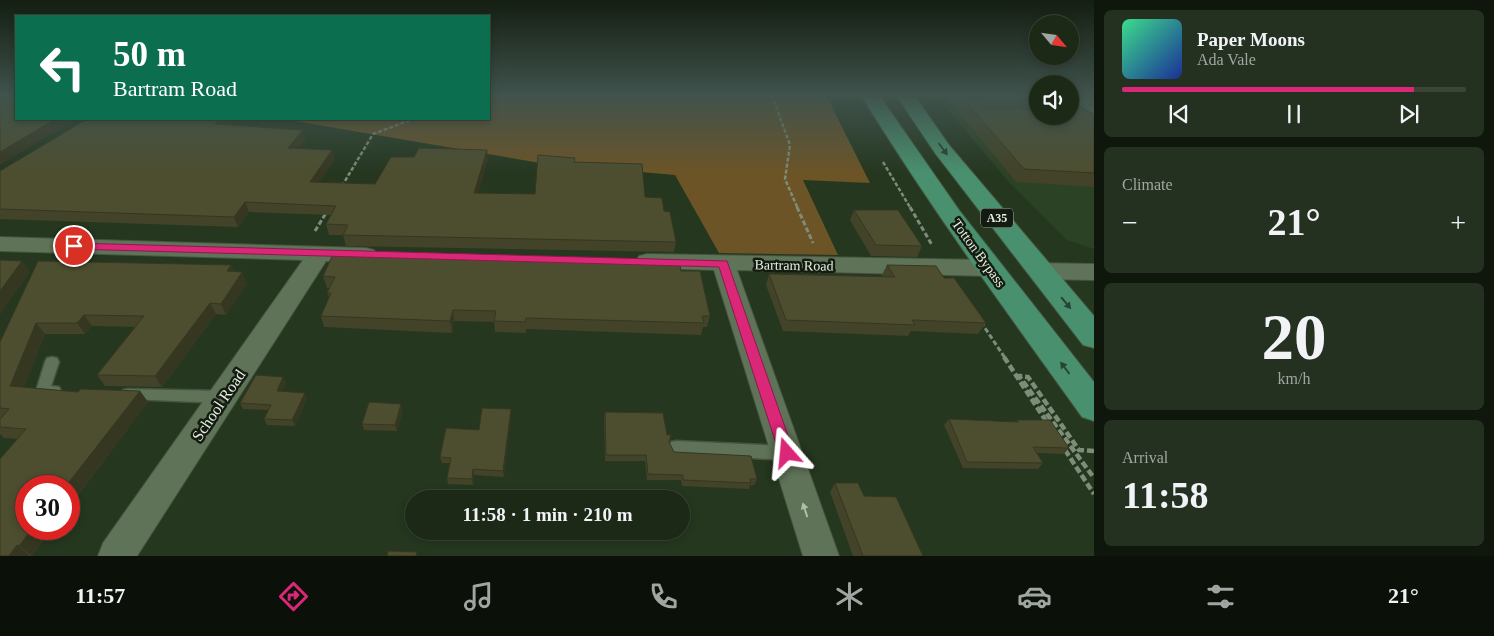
<!DOCTYPE html>
<meta charset="utf-8">
<style>
body{margin:0;font-family:Georgia,serif;background:#253120;color:#f1f3f6;height:100vh;display:flex;flex-direction:column;font-size:19px;white-space:nowrap}
*{box-sizing:border-box;margin:0}
p{font-size:16px;color:#a0a6a1}
.icon{flex:none;width:28px;height:28px;fill:none;stroke:currentColor;stroke-width:2;stroke-linecap:round;stroke-linejoin:round}
.map{position:relative;flex:1;overflow:hidden}
.panel{display:flex;flex-direction:column;gap:10px;padding:10px;background:#0f170d;width:400px}
.panel>*{flex:none}
.banner{position:absolute;left:15px;top:15px;width:475px;height:105px;border-radius:0px;box-shadow:0 2px 8px #0003,0 0 0 1px #3a4536;background:#0b6e4f;color:#fff;overflow:hidden}
.needle{width:32px;rotate:119deg}
.fabs{position:absolute;left:1029px;top:15px;display:grid;gap:10px}
.fabs a{display:grid;place-items:center;width:50px;height:50px;border-radius:50%;background:#1c2917;box-shadow:0 2px 8px #0003,0 0 0 1px #3a4536;font-size:25px}
.speed{position:absolute;left:15px;top:475px;display:flex;gap:10px;font-size:25px;font-weight:700;text-align:center}
.speed>*{display:grid;place-content:center;width:65px;height:65px;border-radius:50%;background:#1c2917;box-shadow:0 2px 8px #0003,0 0 0 1px #3a4536;line-height:1}
.speed .limit{border:8px solid #d22;background:#fff;color:#111}
.pin{position:absolute;display:grid;place-items:center;width:42px;height:42px;color:#fff;margin:-21px;border:2px solid #fff;border-radius:50%;box-shadow:0 1px 5px #0007}
.me{position:absolute;width:55px;margin:-28px;rotate:342deg;stroke-linejoin:round;filter:drop-shadow(0 0 4px #0008)}
.turn{display:flex;align-items:center;gap:18px;height:105px;padding:0 15px;font-size:22px}
.turn .icon{width:65px;height:65px;stroke-width:2.5}
.turn b{display:block;font-size:35px;line-height:42px}
.big{font-size:38px;font-weight:700;line-height:1.1}
.panel .tile{flex:1;display:flex;flex-direction:column;justify-content:center;gap:8px;min-width:0;padding:0 18px;border-radius:8px;background:#253120}
.panel .dial{align-items:center;gap:0}
.dial b{font-size:65px;line-height:1}
.song{display:flex;align-items:center;gap:15px}
.cover{width:60px;height:60px;border-radius:8px;background:linear-gradient(135deg,hsl(150 70% 55%),hsl(230 70% 35%))}
.played{height:5px;border-radius:2px;background:linear-gradient(90deg,#db2777 85%,#3a4536 85%)}
.keys{display:flex;justify-content:space-around;direction:ltr}
.heat{display:flex;justify-content:space-between;align-items:center;font-size:28px;direction:ltr}
.trip{position:absolute;left:405px;top:490px;width:285px;height:50px;border-radius:25px;background:#1c2917;box-shadow:0 2px 8px #0003,0 0 0 1px #3a4536;font-weight:700;line-height:50px;text-align:center}
.tab-bar{display:flex;height:80px;justify-content:space-around;align-items:center;background:#0b1009;color:#a0a6a1}
.tab-bar .icon{width:35px;height:35px}
.tab-bar .active{color:#db2777}
.tab-bar b{font-size:22px;color:#f1f3f6}
main{display:flex;flex:1;min-height:0}
.map>svg:first-child{display:block}
</style>
<main>
<div class="map">
<svg width="1094" height="556" viewBox="0 0 1094 556">
<rect width="100%" height="100%" fill="#25371f"/>
<path fill="#2c4224" d="M1094,104v145l-27,-9 -59,-59 -61,-72 90,-3 1,10h32v-11z"/>
<path fill="#6c5427" d="M489,95h337l44,88 -67,-3 35,75 -119,-2 -44,-78 -135,-12 -257,-44h206z"/>
<g fill="none" stroke-linecap="round" stroke-linejoin="round">
<defs>
<g id="service">
<path d="M52,357l5,1 2,4 -8,24 8,1 2,4 -2,4c-7,2 -14,2 -21,0l-2,-4 9,-29 2,-4z"/>
<path d="M128,389l94,2 5,2 2,4 -2,4 -5,2 -94,-4 -5,-1 -2,-4 2,-4z"/>
<path d="M676,441l108,5 5,2 2,5 -2,5 -5,2 -108,-7 -5,-1 -2,-5 2,-5z"/>
</g>
<g id="minor">
<path d="M0,237l366,11 8,2 3,5 -3,5 -8,2 -40,-1 -189,295h-39l5,-13 200,-283 -303,-9z"/>
<path d="M647,254l341,6 8,3 4,5 -4,5 -8,3 -251,-6 102,286h-36l-89,-286 -67,-2 -8,-2 -3,-5 3,-5z"/>
<path d="M1039,263l55,1v16l-55,-1 -8,-3 -4,-5 4,-5z"/>
</g>
<path id="secondary" d="M1070,95h17l7,4v14l-7,-2 -17,-11z"/>
<g id="primary">
<path d="M861,95h18l80,115 135,172v39l-12,-4c-76,-106 -153,-211 -221,-322z"/>
<path d="M896,95h18l35,50 145,171v32l-11,-3 -148,-192z"/>
</g>
</defs>
<use href="#service" stroke="#45543f" stroke-width="3"/>
<use href="#minor" stroke="#45543f" stroke-width="2"/>
<use href="#secondary" stroke="#45543f" stroke-width="2"/>
<use href="#primary" stroke="#45543f" stroke-width="2"/>
<g stroke="#7e8d79" stroke-width="2.5" stroke-dasharray="4 2" stroke-linecap="butt">
<path d="M772,95l18,50 -5,34 13,30"/>
<path d="M883,162l28,47"/>
<path d="M342,186l31,-52 40,-15"/>
</g>
<g stroke="#7e8d79" stroke-width="3" stroke-dasharray="5 2.5" stroke-linecap="butt">
<path d="M797,207l16,36"/>
<path d="M910,207l22,38"/>
<path d="M315,231l11,-18"/>
<path d="M981,322l24,36"/>
</g>
<g stroke="#7e8d79" stroke-width="4.5" stroke-dasharray="7 3" stroke-linecap="butt">
<path d="M1004,357l44,67"/>
<path d="M1065,450l29,44"/>
<path d="M1094,451l-15,-1 -51,-73 -9,-1 75,102"/>
</g>
<use href="#service" fill="#5f7358" fill-rule="evenodd"/>
<use href="#minor" fill="#5f7358" fill-rule="evenodd"/>
<use href="#secondary" fill="#5f7358" fill-rule="evenodd"/>
<use href="#primary" fill="#49906f" fill-rule="evenodd"/>
</g>
<g fill="#424328">
<path d="M946,95h92v21h32v-21h4l-3,5 4,2 -2,4 21,9v72l-78,-5 -70,-85z"/>
<path d="M87,119h149l-8,6 78,15 -8,8 37,12 -16,22 56,2 113,-25 -10,34 57,1 39,-32 71,35 19,14 12,31 -2,10 -328,-6 -3,-11h-14l-3,-11 5,-9 -82,-3 -11,15 -238,-8v-48z"/>
<path d="M854,210l68,36 -5,11 -46,-1 -21,-36z"/>
<path d="M38,261l193,4 3,6 13,12 -21,32 -10,-1 -54,73 -57,-1 -8,-11 39,-48 -44,-1 -7,8h-40l-21,53 54,5 62,-1 8,11 -116,154h-32l18,-117 -14,-1 -4,-4v-92z"/>
<path d="M887,265l57,13 42,45 -8,11 -67,-3 -3,5 -125,-5 -17,-46 3,-11 114,2 -1,-1z"/>
<path d="M681,271l29,45 -3,11h-4l-2,8 -175,-6v4l-31,-1 -1,-10 -40,-1 -2,12 -128,-6 -3,-11 8,-18 -2,-5 3,-5h-3l-4,-12z"/>
<path d="M283,377l3,6 -4,9 25,7 -12,27 -28,-1 -3,-6 4,-9 -25,-1 -3,-6z"/>
<path d="M511,409v6l-7,62 -30,-2 -1,10 -25,-1 -1,-6 3,-15h-8l-2,-6 39,-27z"/>
<path d="M403,410l-6,21 -33,-1 -2,-6z"/>
<path d="M605,412l62,23 2,8 5,9 83,27 -3,6h-4l-1,4 -67,-3 -1,-6h-34l-2,-19h-40l-1,-43z"/>
<path d="M949,419l66,3 2,-2 52,28 -5,6 -27,-1 6,10 -5,6 -75,-1 -19,-43z"/>
<path d="M835,483l29,13 59,60h-70l-23,-64z"/>
</g>
<g fill="#363721">
<path d="M0,95h16l-16,7z"/>
<path d="M56,119h20l-76,46v-13z"/>
<path d="M221,119h15l-18,14 -3,-9z"/>
<path d="M303,130l3,10 -15,17 -3,-9z"/>
<path d="M332,150l3,10 -23,32 -2,-10z"/>
<path d="M487,150l1,9 -13,44 -1,-10z"/>
<path d="M245,202l4,10 -11,15 -4,-10z"/>
<path d="M22,261l8,11 -30,43v-24z"/>
<path d="M231,265l5,11 -9,-5z"/>
<path d="M242,272l5,11 -21,32 -5,-11z"/>
<path d="M210,303l6,11 -54,73 -7,-11z"/>
<path d="M453,310l1,11 -2,12 -2,-12z"/>
<path d="M84,315l8,11 -7,8 -8,-11z"/>
<path d="M36,323l9,11 -25,63 -10,-11z"/>
<path d="M283,377l3,6 -6,14 -3,-6z"/>
<path d="M140,391l8,11 -79,104v-20h-3z"/>
<path d="M305,393l2,6 -12,27 -3,-6z"/>
<path d="M401,404l2,6 -6,21 -2,-6z"/>
<path d="M511,409v6l-7,62 -1,-6z"/>
<path d="M473,469l1,6 -1,10 -1,-6z"/>
<path d="M32,529h20l-20,27 -13,-10z"/>
<path d="M17,545l12,10v1h-20z"/>
</g>
<g fill="#4d4e2f" stroke="#363721">
<path d="M11,95h5v24h40l-56,33v-53z"/>
<path d="M960,95h78v5l-51,1 -6,5 6,3 51,-1v8h32v-17l5,3 -2,2v2l9,1 12,8v58l-70,-4z"/>
<path d="M87,119h134l-6,5 88,6 -15,18 44,2 -22,32 65,2 16,-27h23l5,-9 68,2 -13,43 61,1 3,-39 37,3 -1,4 68,2 3,33 17,1 2,13 6,1 6,30 -333,-7 5,-10 -22,-1 10,-18 -91,-4 -11,15 -234,-8v-38z"/>
<path d="M854,210h44l24,36 -46,-1z"/>
<path d="M334,252l345,8 2,11h19l10,45h-8l2,7 -178,-5 -1,4 -31,-1 2,-10 -43,-1 -3,11 -129,-5 10,-23h-4l8,-16 -12,-1z"/>
<path d="M0,260l22,1 -22,30z"/>
<path d="M38,261l193,4 -4,6 15,1 -21,32 -11,-1 -55,73 -58,-1 47,-59 -60,-1 -7,8h-41l-26,63 68,6 3,-3 59,2 -74,95h-40v43h6l-13,17 -2,-1 -8,11h-9v-97l26,-30 -26,-2v-8l9,-10 -9,-1v-66z"/>
<path d="M887,265l49,1 8,12h10l32,45 -74,-3 3,5 -129,-5 -17,-46 126,3z"/>
<path d="M256,375l27,2 -6,14 28,2 -13,27 -28,-1 7,-14 -31,-2z"/>
<path d="M369,402l32,2 -6,21 -33,-1z"/>
<path d="M482,408l29,1 -8,62 -30,-2 -1,10 -25,-1 4,-20 -11,-1 6,-29 33,2z"/>
<path d="M605,412l58,1 4,22h4l-2,7 5,10 77,4 6,23h-7l1,4 -68,-3v-5l-35,-1 -2,-19h-40z"/>
<path d="M949,419l69,3 -1,-2h33l19,28 -36,-1 10,16 -76,-1z"/>
<path d="M835,483h23l6,13 32,1 27,59h-60z"/>
<path d="M388,551l29,1 -1,4h-29z"/>
</g>
<defs><path id="oneway-solid" d="M-6-.8H1V-3.2L6.5 0L1 3.2V.8H-6Z" transform="scale(1.25)"/></defs>
<g fill="#274532">
<use href="#oneway-solid" transform="translate(943 149) rotate(53)"/>
<use href="#oneway-solid" transform="translate(1066 303) rotate(50)"/>
<use href="#oneway-solid" transform="translate(1065 368) rotate(-127)"/>
</g>
<use fill="#afbdaa" href="#oneway-solid" transform="translate(805 510) rotate(-108)"/>
<linearGradient id="sky" x2="0" y2="1"><stop stop-color="#141e11"/><stop offset="0.55" stop-color="#40534d"/><stop offset="1" stop-color="#40534d" stop-opacity="0"/></linearGradient>
<rect width="1094" height="173" fill="url(#sky)"/>
<path fill="#db2777" stroke="#8e194d" d="M74,243l653,18 67,192 -2,5 -5,2 -6,-2 -2,-5 -60,-186 -648,-18 -2,-3 2,-2z"/>
<g text-anchor="middle" stroke-width="5" stroke-linejoin="round" paint-order="stroke">
<rect fill="#141c11" stroke="#a6b0a2" stroke-width="1" x="981" y="208.5" width="32" height="19" rx="4"/>
<g font-size="12" font-weight="bold" fill="#e4efe0">
<text x="997" y="222">A35</text>
</g>
<g font-size="14" fill="#e4efe0" stroke="#141c11">
<text transform="translate(979 253) rotate(54)" y="5">Totton Bypass</text>
<text transform="translate(794 265) rotate(1)" y="5">Bartram Road</text>
</g>
<g font-size="16" fill="#e4efe0" stroke="#141c11">
<text transform="translate(218 405) rotate(-56)" y="6">School Road</text>
</g>
</g>
</svg>
<div class="fabs">
<a><svg class="needle" viewBox="-14 -14 28 28"><path d="M0-13l5 13h-10z" fill="#e53935"/><path d="M0 13l5-13h-10z" fill="#a0a6a1"/></svg></a>
<a><svg class="icon" aria-label="sound" viewBox="0 0 24 24"><path d="M4 9h4l5-4v14l-5-4H4zM17 9q2 3 0 6"/></svg></a>
</div>
<div class="speed"><div class="limit">30</div></div>
<div class="pin" style="left:74px;top:246px;background:#d93025"><svg class="icon" aria-label="arrive" viewBox="0 0 24 24"><path d="M6 21V4h12l-3 4 3 4H6"/></svg></div>
<svg class="me" style="left:787px;top:453px" viewBox="-20 -20 40 40"><path d="M0-17L14 15 0 8-14 15z" fill="#db2777" stroke="#fff" stroke-width="4"/></svg>
<div class="trip">11:58 · 1 min · 210 m</div>
<div class="banner">
<div class="turn"><svg class="icon" aria-label="left" viewBox="0 0 24 24"><path d="M17 20v-9H6M10 6l-5 5 5 5"/></svg><div><b>50 m</b>Bartram Road</div></div>
</div>
</div>
<section class="panel">
<div class="tile">
<div class="song"><i class="cover"></i><div><b>Paper Moons</b><p>Ada Vale</p></div></div>
<div class="played"></div>
<div class="keys"><svg class="icon" aria-label="previous" viewBox="0 0 24 24"><path d="M18 5L8 12l10 7zM5 5v14"/></svg><svg class="icon" aria-label="pause" viewBox="0 0 24 24"><path d="M8 5v14M16 5v14"/></svg><svg class="icon" aria-label="next" viewBox="0 0 24 24"><path d="M6 5l10 7-10 7zM19 5v14"/></svg></div>
</div>
<div class="tile"><p>Climate</p>
<div class="heat"><a>−</a><b class="big">21°</b><a>+</a></div>
</div>
<div class="tile dial"><b>20</b><p>km/h</p></div>
<div class="tile"><p>Arrival</p><b class="big">11:58</b></div>
</section>
</main>
<nav class="tab-bar">
<b>11:57</b>
<svg class="icon active" aria-label="directions" viewBox="0 0 24 24"><path d="M12 3l9 9-9 9-9-9zM9 14v-3h6M13 9l2 2-2 2"/></svg>
<svg class="icon" aria-label="music" viewBox="0 0 24 24"><path d="M9 18V5l10-2v13"/><circle cx="6" cy="18" r="3"/><circle cx="16" cy="16" r="3"/></svg>
<svg class="icon" aria-label="phone" viewBox="0 0 24 24"><path d="M5 4h4l2 5-3 2q2 4 5 5l2-3 5 2v4C11 20 4 13 5 4z"/></svg>
<svg class="icon" aria-label="climate" viewBox="0 0 24 24"><path d="M12 3v18M4 7l16 10M4 17L20 7"/></svg>
<svg class="icon" aria-label="car" viewBox="0 0 24 24"><path d="M5 17H2v-5l4-1 3-4h7l3 4 3 1v5h-3M9 17h6M6 11h13"/><circle cx="7" cy="17" r="2"/><circle cx="17" cy="17" r="2"/></svg>
<svg class="icon" aria-label="filters" viewBox="0 0 24 24"><path d="M4 7h16M4 17h16"/><circle cx="9" cy="7" r="2"/><circle cx="15" cy="17" r="2"/></svg>
<b>21°</b>
</nav>
